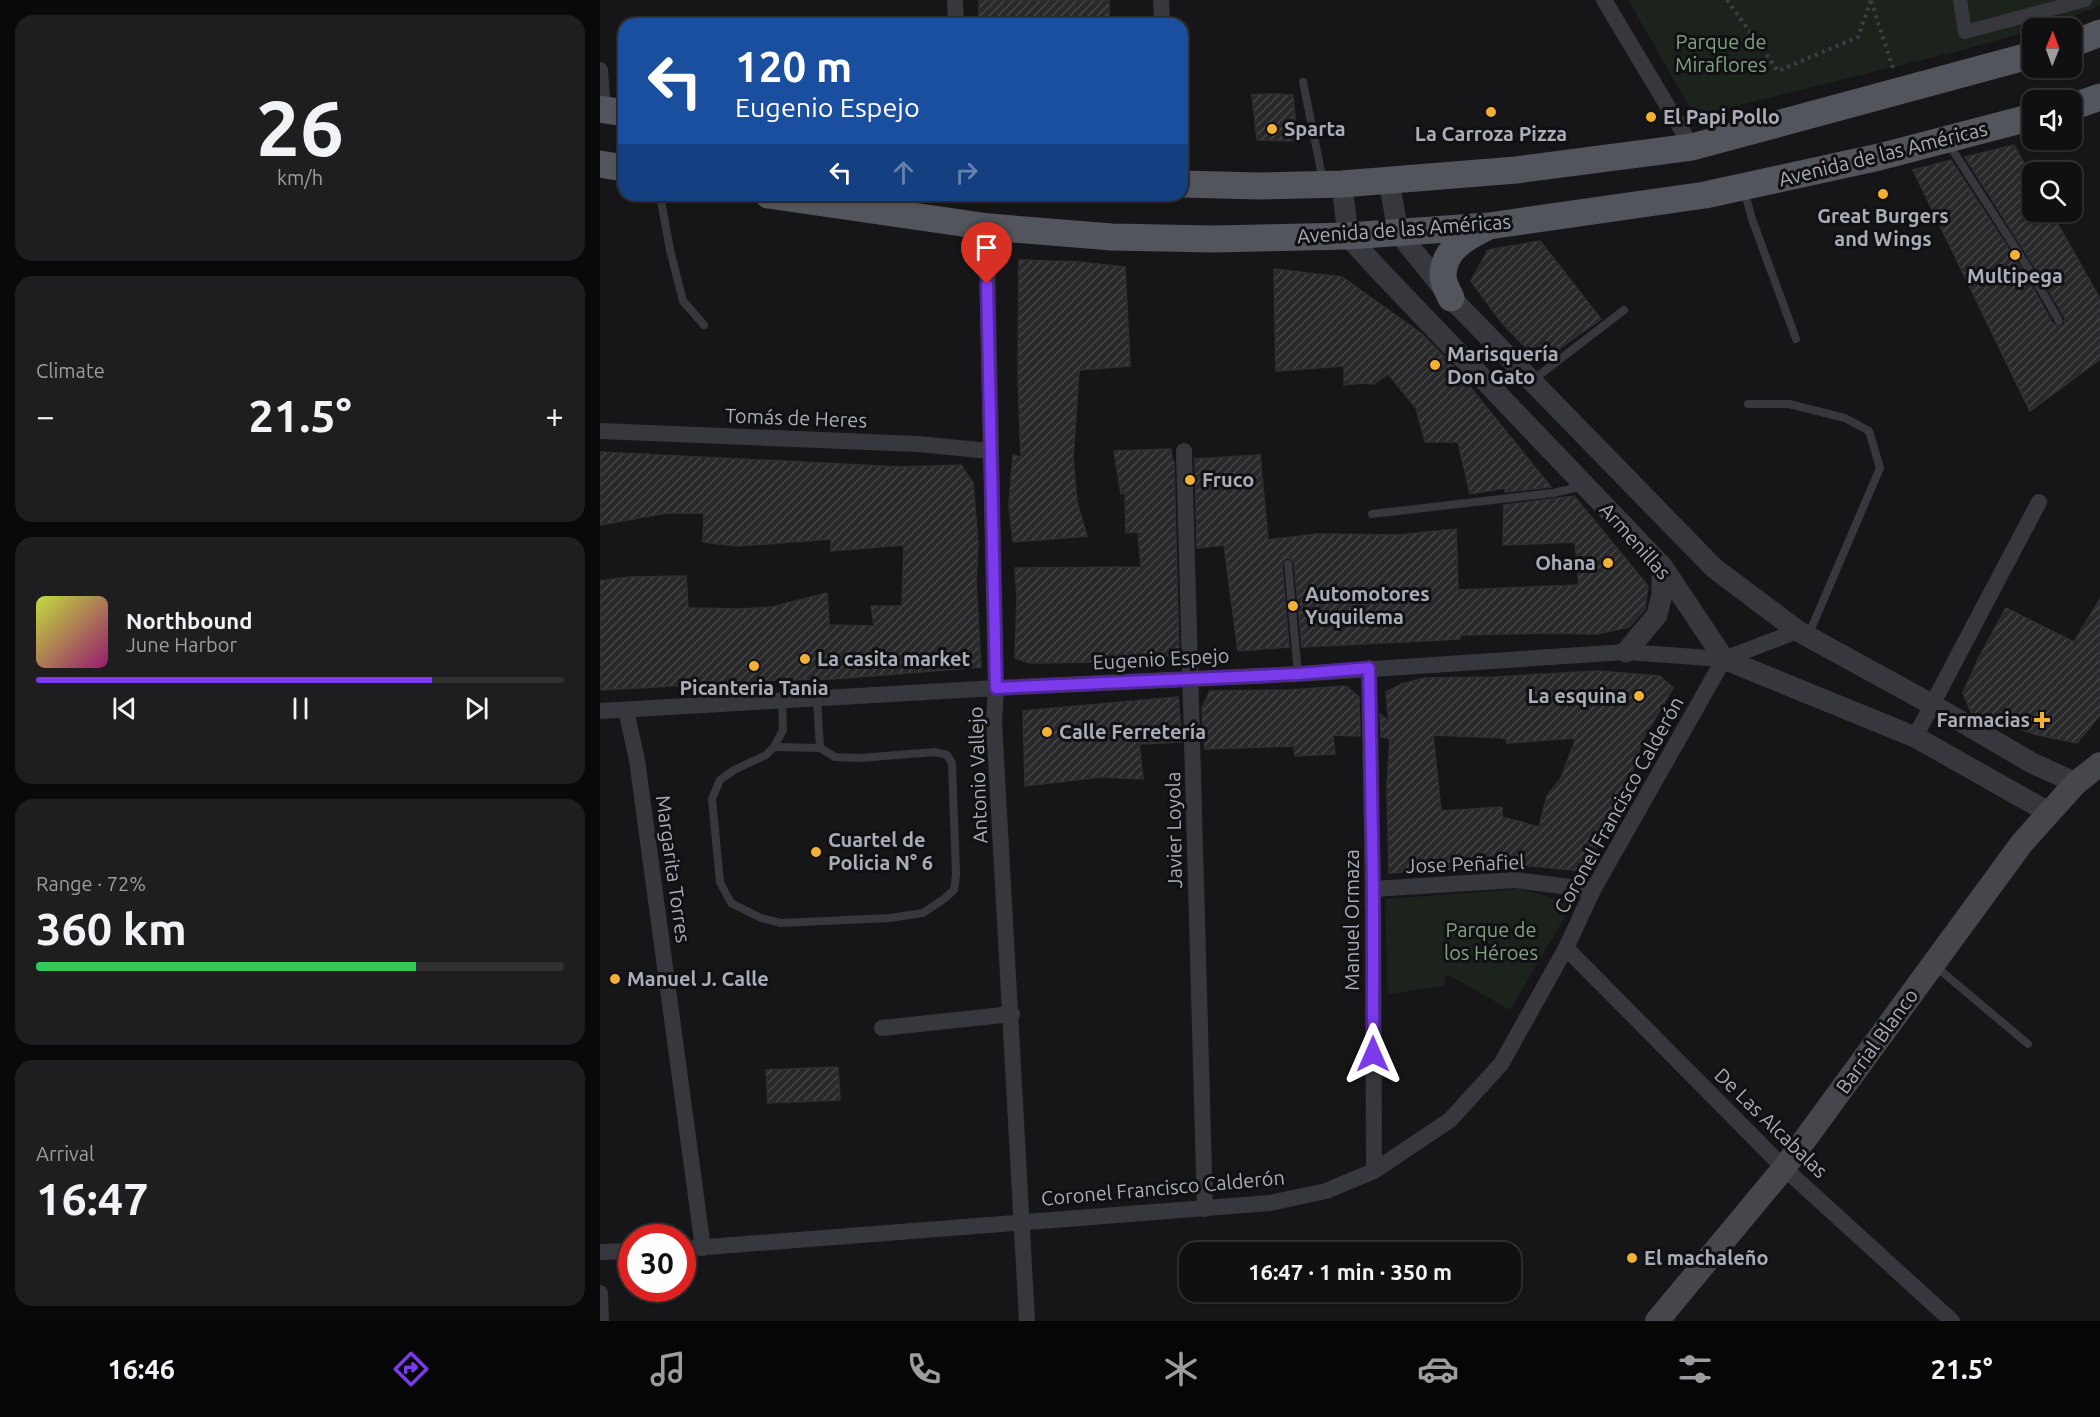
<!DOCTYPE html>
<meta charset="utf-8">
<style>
body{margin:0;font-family:Ubuntu,sans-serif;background:#1e1e20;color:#f1f3f6;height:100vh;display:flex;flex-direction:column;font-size:22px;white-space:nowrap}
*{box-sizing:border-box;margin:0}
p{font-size:20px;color:#9c9d9f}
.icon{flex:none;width:33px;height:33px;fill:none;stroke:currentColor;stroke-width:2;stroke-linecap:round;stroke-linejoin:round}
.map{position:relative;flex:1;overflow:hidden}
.drawer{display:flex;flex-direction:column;gap:15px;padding:15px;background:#09090a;width:600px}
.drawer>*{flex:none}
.guide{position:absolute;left:18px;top:18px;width:570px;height:183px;border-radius:18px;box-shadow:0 2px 4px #0004,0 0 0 2px #303032;background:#1a4fa0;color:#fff;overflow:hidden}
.needle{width:39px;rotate:1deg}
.controls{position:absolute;left:1422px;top:18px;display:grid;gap:12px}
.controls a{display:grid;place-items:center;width:60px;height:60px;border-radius:12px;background:#101012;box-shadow:0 2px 4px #0004,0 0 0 2px #303032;font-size:30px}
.speed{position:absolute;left:18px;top:1224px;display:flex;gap:12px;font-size:30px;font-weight:700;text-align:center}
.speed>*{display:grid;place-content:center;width:78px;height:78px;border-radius:50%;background:#101012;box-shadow:0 2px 4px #0004,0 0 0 2px #303032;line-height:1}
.speed .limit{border:9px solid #d22;background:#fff;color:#111}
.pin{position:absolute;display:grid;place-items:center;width:51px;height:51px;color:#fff;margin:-62px -26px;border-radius:50% 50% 50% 0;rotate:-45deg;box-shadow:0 0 6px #0007}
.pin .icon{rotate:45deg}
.me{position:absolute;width:66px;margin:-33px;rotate:0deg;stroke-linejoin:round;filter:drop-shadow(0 0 4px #0008)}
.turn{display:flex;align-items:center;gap:21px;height:126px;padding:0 18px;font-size:27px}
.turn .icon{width:78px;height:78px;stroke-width:2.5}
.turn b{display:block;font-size:42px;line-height:51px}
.lanes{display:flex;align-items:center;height:57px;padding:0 18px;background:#0003;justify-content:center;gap:30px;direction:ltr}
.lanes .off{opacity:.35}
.big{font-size:45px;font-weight:700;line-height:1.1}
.drawer .tile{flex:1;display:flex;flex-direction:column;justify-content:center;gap:9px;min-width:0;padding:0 21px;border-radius:18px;background:#1e1e20}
.drawer .dial{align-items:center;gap:0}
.dial b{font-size:78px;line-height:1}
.song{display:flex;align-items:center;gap:18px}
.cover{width:72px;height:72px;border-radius:9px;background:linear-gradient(135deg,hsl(70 70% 55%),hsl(320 70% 35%))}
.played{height:6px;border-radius:3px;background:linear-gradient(90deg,#7c3aed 75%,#303032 75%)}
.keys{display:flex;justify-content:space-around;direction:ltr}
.heat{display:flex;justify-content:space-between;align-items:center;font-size:33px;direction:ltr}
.charge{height:9px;border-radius:4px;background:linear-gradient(90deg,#34c759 72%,#303032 0)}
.trip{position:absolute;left:579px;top:1242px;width:342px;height:60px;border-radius:18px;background:#101012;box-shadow:0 2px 4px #0004,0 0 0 2px #303032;font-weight:700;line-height:60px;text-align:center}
.tab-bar{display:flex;height:96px;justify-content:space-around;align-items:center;background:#060607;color:#9c9d9f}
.tab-bar .icon{width:42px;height:42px}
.tab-bar .current{color:#7c3aed}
.tab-bar b{font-size:27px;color:#f1f3f6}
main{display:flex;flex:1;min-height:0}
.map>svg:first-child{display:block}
</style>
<main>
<section class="drawer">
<div class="tile dial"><b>26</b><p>km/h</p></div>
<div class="tile"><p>Climate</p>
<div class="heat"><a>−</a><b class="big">21.5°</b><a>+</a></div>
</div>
<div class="tile">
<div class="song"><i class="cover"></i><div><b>Northbound</b><p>June Harbor</p></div></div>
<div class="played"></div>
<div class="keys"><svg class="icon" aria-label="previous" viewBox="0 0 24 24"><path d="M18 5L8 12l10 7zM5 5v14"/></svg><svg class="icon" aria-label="pause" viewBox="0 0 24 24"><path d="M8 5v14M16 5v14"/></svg><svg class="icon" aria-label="next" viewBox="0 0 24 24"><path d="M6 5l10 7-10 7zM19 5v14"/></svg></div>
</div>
<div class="tile"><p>Range · 72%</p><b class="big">360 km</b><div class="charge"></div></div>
<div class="tile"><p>Arrival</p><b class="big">16:47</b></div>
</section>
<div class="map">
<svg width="1500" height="1321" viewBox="0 0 1500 1321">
<defs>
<pattern id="building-hatch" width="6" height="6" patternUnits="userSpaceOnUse" patternTransform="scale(1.5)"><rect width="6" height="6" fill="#29292c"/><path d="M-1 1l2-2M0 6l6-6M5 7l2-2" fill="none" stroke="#454548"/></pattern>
</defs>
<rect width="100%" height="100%" fill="#161618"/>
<g fill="#1c231d">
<path d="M1028,0h472v5l-43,18 -94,27 -268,66z"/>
<path d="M919,889l54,14 -63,107 -63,-36 -3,12 -56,8 -3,-95z"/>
</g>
<g fill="url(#building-hatch)" stroke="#303034" stroke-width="1.5" fill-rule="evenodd">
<rect x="379" y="0" width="130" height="24"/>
<path d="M667,94l26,1 4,46 -40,-1 -5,-45z"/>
<path d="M1414,145l18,33v34h19l49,87v60l-70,52 -117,-241 38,-10 76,117 26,47 7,3 5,-3v-6l-28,-47 -72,-114z"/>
<path d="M940,241l61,78 -61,43 -38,-39 -31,-42 17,-31z"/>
<path d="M419,260l60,2 46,5 5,99 -51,4 -6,89 4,43 10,34 -74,6 -4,-37 4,-50 8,2 -3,-80z"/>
<path d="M674,269l68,8 80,57 31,32 98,121 -46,5v-4l-35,6 -12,-52h-33l-9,-34 -28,-34 -14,10 -11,-1 -19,2v-19l-68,5z"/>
<path d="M571,449l1,12h2l5,194 -72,7 -77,1 -15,-5 2,-61 -2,-29 126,-1 -3,-35 -12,1 -1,-40 -4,1 -7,-43z"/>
<path d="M0,452l301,15 60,-2 12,18 5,60 -2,38 5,86 -148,12 -51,1 -182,10v-109l28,-4 58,-1 2,32 53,1 31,-2 55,-14 2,32 45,1 -3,-20h31l2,-61 -73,6v-12l-94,7 -34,-4 1,-29h-38l-66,12z"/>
<path d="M660,455l8,85 49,-6 83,1 56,-6 2,61 121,-5 -4,-43 -72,3 1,-40 70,-9 74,90 -3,23 -16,18 -32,7 -47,-1 -90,2v4l-158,8 -8,-84 -3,-4 -4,-1 -4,3 -1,4 7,82 -51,4 -14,-106 -27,3 -2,-89z"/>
<path d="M1500,599v116l-23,28 -43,-9 -63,-22 -8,-19 16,-36 27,-49 68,34z"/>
<path d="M998,671l62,5 13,12 -31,53 -18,57 -15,23 -25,50 -52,-5h-28l-115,7 -2,-86 3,-49 -9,-1 -1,-23 9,8 -3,-30 16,-8 23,-6 69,-1zM833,735l73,3 1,5 69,-5 -15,40 -14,18 -8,31 -37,-10v-10l-61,4z"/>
<path d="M746,686l13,11 1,39 -27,-1 2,19 -40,2 -1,-10 -89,3 -1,-9 -1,1 -1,-33 8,-17 79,-1z"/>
<path d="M578,697l4,45 -43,2 4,35 -42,-2 -76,9 -2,-75z"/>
<path d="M238,1067l2,33 -72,3 -2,-33z"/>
</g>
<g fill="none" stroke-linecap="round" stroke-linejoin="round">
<g stroke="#3d3f44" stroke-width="4" stroke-dasharray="3 4.5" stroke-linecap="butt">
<path d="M1127,0l51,71 80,-34 13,-37"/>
<path d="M1271,1l22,67"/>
</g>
<g stroke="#37383d" stroke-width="8">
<path d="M703,82l20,99"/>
<path d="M1348,143l84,131 27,47"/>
<path d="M1144,190l8,29 44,120"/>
<path d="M60,195l10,55 13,51 21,24"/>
<path d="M933,380l91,-70"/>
<path d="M1148,404h41l56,14 24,13 11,37 -72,168"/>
<path d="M772,514l181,-21 31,-7"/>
<path d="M688,564l10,110"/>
<path d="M182,701l1,29 -9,17 -8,8 -32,15 -14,10 -8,19 8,83 11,21 30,15 20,5 109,-5 33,-5 21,-14 10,-9 2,-15 -4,-112 -5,-8 -12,-3 -76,6 -24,-1 -15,-9 -3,-49"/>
<path d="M174,747l46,1"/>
<path d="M1334,965l94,79"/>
</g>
<path stroke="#37383d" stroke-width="14" d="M1360,0l5,32 120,-32"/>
<g stroke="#37383d" stroke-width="16">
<path d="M355,0l1,24"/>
<path d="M561,0l1,24"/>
<path d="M1004,0l88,147"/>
<path d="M0,70l3,40"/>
<path d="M389,227l-2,33 9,428 -2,34 33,599"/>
<path d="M0,431l318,13 72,7"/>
<path d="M584,451l21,758"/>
<path d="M769,668l4,221 1,282"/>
<path d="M26,710l11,50 66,488"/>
<path d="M0,711l396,-23 302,-14 328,-22 98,7 74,-28"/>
<path d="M1315,737l124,-235"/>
<path d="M773,889l142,-9 78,10"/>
<path d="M966,948l218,220 168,153"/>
<path d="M282,1028l130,-14"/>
<path d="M82,1249l588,-46 56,-12 48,-20 76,-51 51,-56 65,-116 27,-58 131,-231"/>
<path d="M0,1252l32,-1"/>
<path d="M0,1293l1,28"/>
</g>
<g stroke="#37383d" stroke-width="21">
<path d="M789,181l9,51 53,66 263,270 84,63 133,73 101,59 44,20"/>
<path d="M742,184l6,52 30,33 284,297 62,93 191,78 133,75"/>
<path d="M1026,652l31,-37 5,-21v-28"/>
</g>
<path stroke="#45474d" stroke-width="24" d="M1057,1321l127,-153 238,-325 54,-60 24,-19"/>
<g stroke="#53555c" stroke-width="27">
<path d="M1472,44l28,-11"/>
<path d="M1472,107l28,-10"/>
<path d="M0,109l24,4"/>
<path d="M0,164l24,4"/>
<path d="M582,184l77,2 83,-2 174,-14 176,-23 340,-92"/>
<path d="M168,195l221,32 123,10 101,2 135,-3 141,-10 216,-31 174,-38 153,-40"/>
<path d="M851,298c-3,-6 -8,-15 -8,-22 0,-26 22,-38 42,-48"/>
</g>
</g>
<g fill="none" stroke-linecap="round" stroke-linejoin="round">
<defs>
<path id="route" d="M387,284l9,404 302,-14 71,-6 4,221v165"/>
</defs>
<use href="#route" stroke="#51269a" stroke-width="15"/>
<use href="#route" stroke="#7c3aed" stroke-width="10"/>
</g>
<g fill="#f2b134" stroke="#111113" stroke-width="2">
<circle cx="891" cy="112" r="6"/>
<circle cx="1051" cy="117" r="6"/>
<circle cx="672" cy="129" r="6"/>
<circle cx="1283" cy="194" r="6"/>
<circle cx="1415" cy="255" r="6"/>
<circle cx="835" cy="365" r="6"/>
<circle cx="590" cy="480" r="6"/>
<circle cx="1008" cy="563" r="6"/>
<circle cx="693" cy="606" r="6"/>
<circle cx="205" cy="659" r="6"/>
<circle cx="154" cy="666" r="6"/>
<circle cx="1039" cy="696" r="6"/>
<path d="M1439 711h6v6h6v6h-6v6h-6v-6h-6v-6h6z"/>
<circle cx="447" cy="732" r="6"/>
<circle cx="216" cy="852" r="6"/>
<circle cx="15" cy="979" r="6"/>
<circle cx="1032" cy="1258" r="6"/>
</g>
<g text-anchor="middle" stroke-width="6" stroke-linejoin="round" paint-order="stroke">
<g font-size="20" fill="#7fa381" stroke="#111113">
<text x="1121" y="49">Parque de<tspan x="1121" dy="23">Miraflores</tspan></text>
<text x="891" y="937">Parque de<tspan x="891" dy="23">los Héroes</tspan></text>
</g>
<g font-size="20" font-weight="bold" fill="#a8adb8" stroke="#111113" text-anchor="start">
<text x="1063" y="124">El Papi Pollo</text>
<text x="684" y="136">Sparta</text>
<text x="891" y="141" text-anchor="middle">La Carroza Pizza</text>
<text x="1283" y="223" text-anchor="middle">Great Burgers<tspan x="1283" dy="23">and Wings</tspan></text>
<text x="1415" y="283" text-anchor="middle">Multipega</text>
<text x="847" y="361">Marisquería<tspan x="847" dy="23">Don Gato</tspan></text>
<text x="602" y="487">Fruco</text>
<text x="996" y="570" text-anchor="end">Ohana</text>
<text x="705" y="601">Automotores<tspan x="705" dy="23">Yuquilema</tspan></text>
<text x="217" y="666">La casita market</text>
<text x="154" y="695" text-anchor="middle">Picanteria Tania</text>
<text x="1027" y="703" text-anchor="end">La esquina</text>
<text x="1430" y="727" text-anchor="end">Farmacias</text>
<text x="459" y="739">Calle Ferretería</text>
<text x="228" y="847">Cuartel de<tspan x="228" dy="23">Policia N° 6</tspan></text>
<text x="27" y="986">Manuel J. Calle</text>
<text x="1044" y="1265">El machaleño</text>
</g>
<g font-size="20" fill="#a8adb8" stroke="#111113">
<text transform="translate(1283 154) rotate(-14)" y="7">Avenida de las Américas</text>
<text transform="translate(804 229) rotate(-4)" y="7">Avenida de las Américas</text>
<text transform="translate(196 418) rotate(2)" y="7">Tomás de Heres</text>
<text transform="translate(1035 541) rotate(48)" y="7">Armenillas</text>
<text transform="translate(561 659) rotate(-3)" y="7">Eugenio Espejo</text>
<text transform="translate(378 775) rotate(-92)" y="7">Antonio Vallejo</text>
<text transform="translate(1019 805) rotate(-61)" y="7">Coronel Francisco Calderón</text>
<text transform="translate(574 830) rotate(-91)" y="7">Javier Loyola</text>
<text transform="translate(865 864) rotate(-2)" y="7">Jose Peñafiel</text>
<text transform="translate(73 869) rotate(82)" y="7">Margarita Torres</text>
<text transform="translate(752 920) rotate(-90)" y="7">Manuel Ormaza</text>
<text transform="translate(1277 1041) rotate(-54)" y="7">Barrial Blanco</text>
<text transform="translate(1171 1123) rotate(44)" y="7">De Las Alcabalas</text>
<text transform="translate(563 1188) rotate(-5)" y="7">Coronel Francisco Calderón</text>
</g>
</g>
</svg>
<div class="controls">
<a><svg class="needle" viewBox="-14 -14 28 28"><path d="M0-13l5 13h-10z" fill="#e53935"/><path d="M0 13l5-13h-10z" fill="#9c9d9f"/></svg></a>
<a><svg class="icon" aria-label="sound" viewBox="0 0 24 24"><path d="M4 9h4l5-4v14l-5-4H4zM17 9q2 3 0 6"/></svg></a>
<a><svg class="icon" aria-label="search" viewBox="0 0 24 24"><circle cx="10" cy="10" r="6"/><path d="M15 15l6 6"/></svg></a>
</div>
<div class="speed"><div class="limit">30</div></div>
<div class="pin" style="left:387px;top:284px;background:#d93025"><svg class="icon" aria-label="arrive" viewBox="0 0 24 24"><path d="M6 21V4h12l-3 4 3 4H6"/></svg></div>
<svg class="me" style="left:773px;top:1054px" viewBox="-20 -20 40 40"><path d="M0-17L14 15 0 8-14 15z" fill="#7c3aed" stroke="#fff" stroke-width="4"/></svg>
<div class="trip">16:47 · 1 min · 350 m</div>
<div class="guide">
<div class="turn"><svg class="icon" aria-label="left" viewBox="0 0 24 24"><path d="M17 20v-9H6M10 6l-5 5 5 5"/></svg><div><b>120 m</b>Eugenio Espejo</div></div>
<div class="lanes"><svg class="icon" aria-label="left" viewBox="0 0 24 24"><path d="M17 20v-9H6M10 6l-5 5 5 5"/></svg><svg class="icon off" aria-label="ahead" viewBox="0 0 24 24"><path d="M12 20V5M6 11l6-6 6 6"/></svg><svg class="icon off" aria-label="right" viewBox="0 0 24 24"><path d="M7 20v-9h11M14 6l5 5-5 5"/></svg></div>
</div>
</div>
</main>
<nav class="tab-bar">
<b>16:46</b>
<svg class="icon current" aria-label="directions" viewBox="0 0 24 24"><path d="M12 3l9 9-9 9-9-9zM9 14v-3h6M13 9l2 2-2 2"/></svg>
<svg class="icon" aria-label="music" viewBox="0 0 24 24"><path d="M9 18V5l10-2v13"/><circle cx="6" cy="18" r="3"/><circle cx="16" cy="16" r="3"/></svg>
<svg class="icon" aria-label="phone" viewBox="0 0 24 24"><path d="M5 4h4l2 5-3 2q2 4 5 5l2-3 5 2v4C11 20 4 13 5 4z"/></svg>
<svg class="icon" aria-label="climate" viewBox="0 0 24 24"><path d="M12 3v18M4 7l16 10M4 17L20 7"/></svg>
<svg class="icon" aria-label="car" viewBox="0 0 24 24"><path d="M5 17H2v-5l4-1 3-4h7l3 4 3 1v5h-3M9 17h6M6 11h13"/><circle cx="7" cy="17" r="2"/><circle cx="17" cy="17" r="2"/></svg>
<svg class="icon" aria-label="filters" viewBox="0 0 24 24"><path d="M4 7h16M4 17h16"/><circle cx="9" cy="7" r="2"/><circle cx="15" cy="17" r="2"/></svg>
<b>21.5°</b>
</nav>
